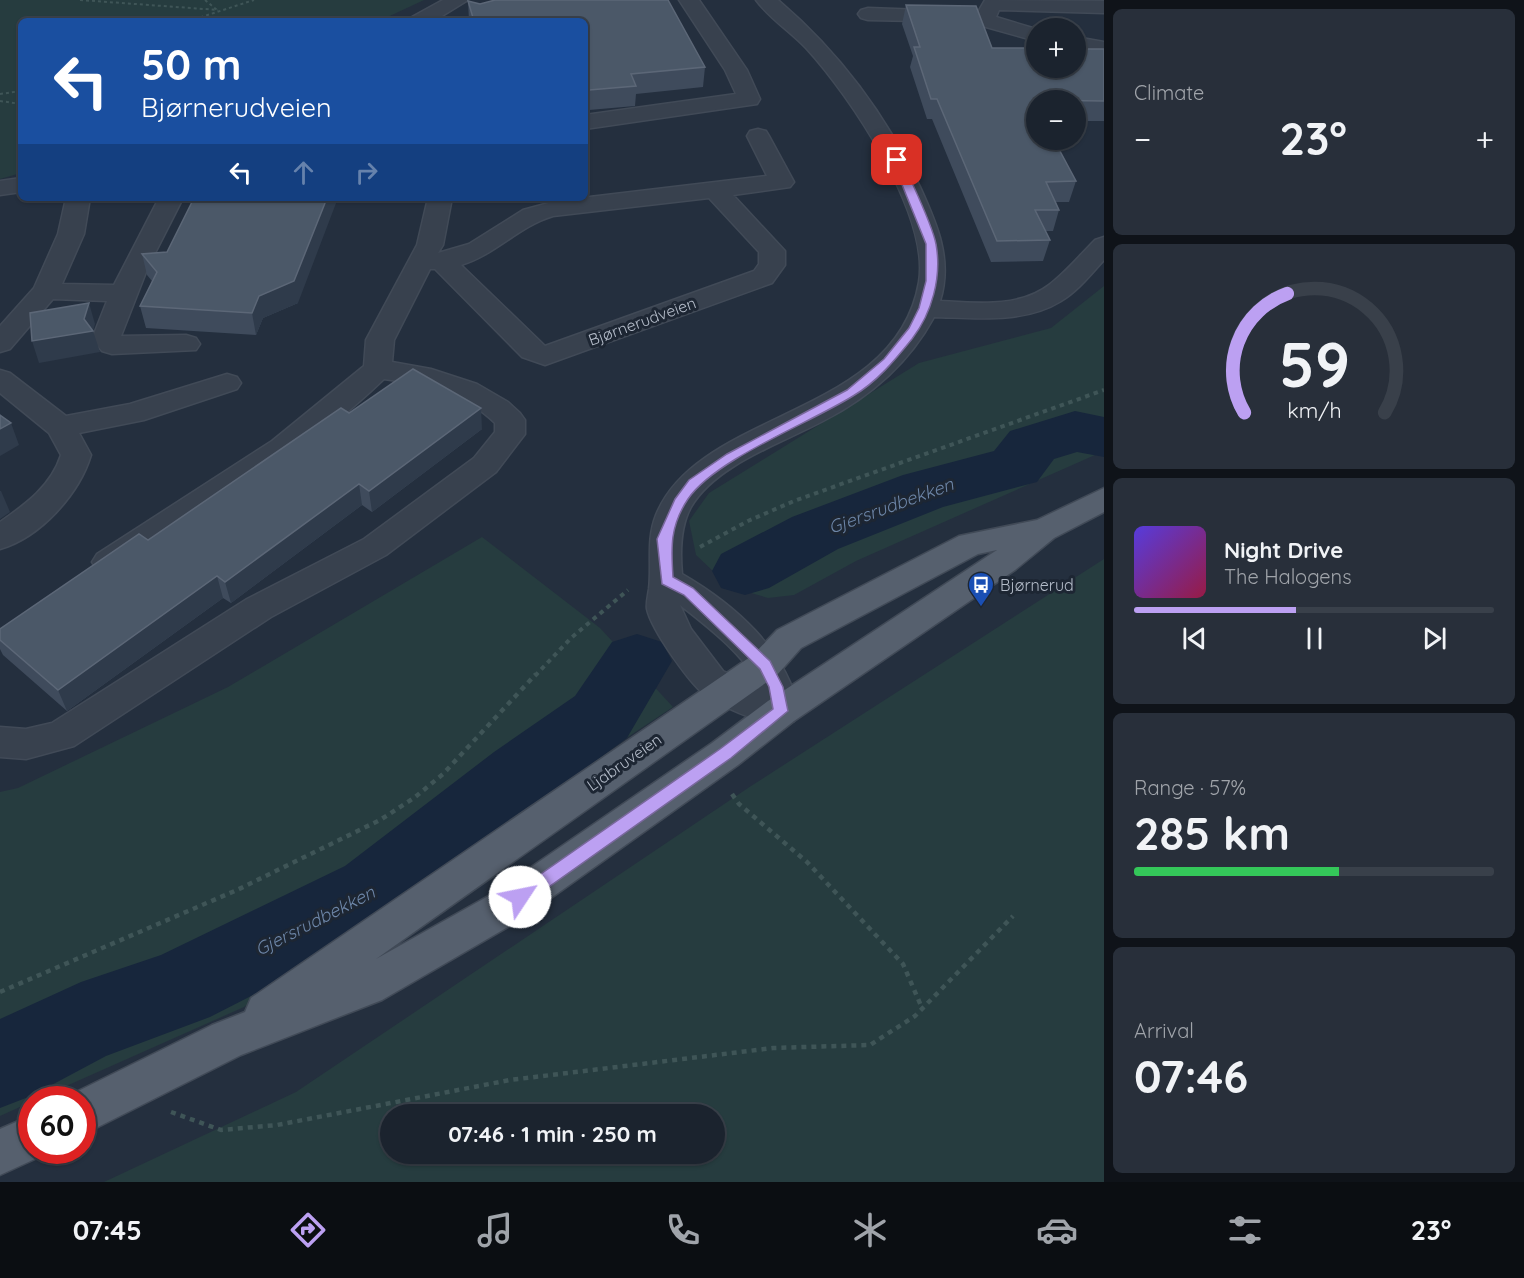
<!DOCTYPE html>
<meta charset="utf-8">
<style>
body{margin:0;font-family:Quicksand,sans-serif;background:#282f3a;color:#f1f3f6;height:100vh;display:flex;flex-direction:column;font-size:22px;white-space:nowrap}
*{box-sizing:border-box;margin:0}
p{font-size:20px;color:#a0a4aa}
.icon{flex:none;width:33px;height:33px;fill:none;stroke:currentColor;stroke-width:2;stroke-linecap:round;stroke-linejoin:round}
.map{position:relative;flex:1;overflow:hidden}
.panel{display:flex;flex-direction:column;gap:9px;padding:9px;background:#0f1319;width:420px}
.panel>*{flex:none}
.top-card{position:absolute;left:18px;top:18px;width:570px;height:183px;border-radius:9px;box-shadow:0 2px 4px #0004,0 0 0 2px #39404a;background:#1a4fa0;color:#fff;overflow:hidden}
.controls{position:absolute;left:1026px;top:18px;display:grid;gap:12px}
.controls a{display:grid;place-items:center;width:60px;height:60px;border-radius:50%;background:#1b232e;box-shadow:0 2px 4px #0004,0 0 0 2px #39404a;font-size:30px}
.speed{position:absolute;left:18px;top:1086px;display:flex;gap:12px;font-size:30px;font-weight:700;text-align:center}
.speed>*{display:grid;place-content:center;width:78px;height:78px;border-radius:50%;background:#1b232e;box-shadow:0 2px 4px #0004,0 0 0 2px #39404a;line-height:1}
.speed .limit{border:9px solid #d22;background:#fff;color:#111}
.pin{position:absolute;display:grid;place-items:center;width:51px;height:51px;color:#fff;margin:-26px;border-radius:12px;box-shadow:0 3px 9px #0006}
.me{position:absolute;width:66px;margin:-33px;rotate:56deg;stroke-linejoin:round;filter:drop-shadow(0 0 4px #0008)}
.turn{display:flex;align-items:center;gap:21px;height:126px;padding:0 24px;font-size:27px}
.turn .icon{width:78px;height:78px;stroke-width:2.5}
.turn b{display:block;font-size:42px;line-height:51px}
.lanes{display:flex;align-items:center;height:57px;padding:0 24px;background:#0003;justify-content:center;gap:30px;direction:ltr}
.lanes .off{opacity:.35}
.big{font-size:45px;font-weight:700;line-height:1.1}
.panel .tile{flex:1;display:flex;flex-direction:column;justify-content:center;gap:9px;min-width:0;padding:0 21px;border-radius:9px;background:#282f3a}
.panel .dial{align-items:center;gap:0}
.dial svg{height:156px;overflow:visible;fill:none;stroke:#39404a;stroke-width:7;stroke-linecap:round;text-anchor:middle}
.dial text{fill:#f1f3f6;stroke:none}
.song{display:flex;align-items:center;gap:18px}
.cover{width:72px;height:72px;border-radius:9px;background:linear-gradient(135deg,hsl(250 70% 55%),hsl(340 70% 35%))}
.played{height:6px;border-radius:3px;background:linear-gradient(90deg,#bca0f2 45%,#39404a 45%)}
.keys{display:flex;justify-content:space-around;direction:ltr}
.heat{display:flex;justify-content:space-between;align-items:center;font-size:33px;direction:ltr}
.charge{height:9px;border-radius:4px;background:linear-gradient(90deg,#34c759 57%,#39404a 0)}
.trip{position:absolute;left:380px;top:1104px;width:345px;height:60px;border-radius:30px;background:#1b232e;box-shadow:0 2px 4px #0004,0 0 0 2px #39404a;font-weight:700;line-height:60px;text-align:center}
.tab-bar{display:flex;height:96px;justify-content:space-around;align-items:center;background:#0b0e12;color:#a0a4aa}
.tab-bar .icon{width:42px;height:42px}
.tab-bar .selected{color:#bca0f2}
.tab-bar b{font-size:27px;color:#f1f3f6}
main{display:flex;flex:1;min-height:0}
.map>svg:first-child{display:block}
</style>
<main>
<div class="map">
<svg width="1104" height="1182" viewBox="0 0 1104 1182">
<rect width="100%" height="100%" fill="#242f3e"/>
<g fill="#263c3f" fill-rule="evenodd">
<path d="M0,0h424l-45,21h-358v152l-21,6z"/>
<path d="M1104,286v165l-248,110 -62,34 -26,3 -27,-8 -26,-17 -19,-18 -7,-34 20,-28 210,-130 132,-35z"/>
<path d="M482,537l118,91 73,79 -203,135 -226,165 -207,92 -5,1 -1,2 -31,14v-324l18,-4 210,-101z"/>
<path d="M1104,559v623h-1000l192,-90 455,-306zM390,1114h324v40h-324z"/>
</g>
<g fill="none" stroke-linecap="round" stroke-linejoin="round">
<g fill="#17263c" fill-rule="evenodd">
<path d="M1075,411l29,6v40l-27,-5 -23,7 -17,23 -94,25 -105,42 -69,39 -24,7 -24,-7 -9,-17 9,-17 71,-37 111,-42 91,-24 16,-20z"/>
<path d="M637,634l25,8 10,19 -45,77 -79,58 -145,122 -193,99 -104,39 -75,40 -31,12v-89l81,-37 80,-27 184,-89 149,-114 81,-56 37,-54z"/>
</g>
<defs>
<g id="minor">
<path d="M443,0h25l-34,21h-25l3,-4z"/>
<path d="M679,0h20l48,70 13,29 -3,5 -172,25v-14l151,-21 -11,-24z"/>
<path d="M756,0h22c61,52 108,115 142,187 17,37 33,73 20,114 36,2 79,7 109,-16 17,-13 31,-30 46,-45l9,-3v23c-13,14 -26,31 -43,41 -37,23 -86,17 -127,16 -25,46 -64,80 -111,104 -41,22 -108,44 -132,86 -11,20 -11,45 -9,67 52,30 105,76 117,137l-5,10c-25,8 -62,-10 -85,-23 -17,-10 -58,-69 -62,-89 -1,-6 1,-13 2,-20 3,-25 -3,-49 7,-74 43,-106 240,-97 263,-233 11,-68 -69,-186 -113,-234 -15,-16 -37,-30 -50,-48zM680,605c25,20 70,53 79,84l-36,-18 -32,-42z"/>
<path d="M985,0l119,1v12l-105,-3 -3,7 40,12v12l-68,-19 -100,-2 -7,-2 -3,-4 3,-4 7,-2 110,4z"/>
<path d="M1076,37l28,5v12l-28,-5z"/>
<path d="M758,129l8,2 3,5 25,46 -4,5 -57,8 52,56v14l-13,18 -227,82 -23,-8 -87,-88h-5l-36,71 -2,22 39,7 46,15 31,18 12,11 5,7v14l-29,38 -110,83 -115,62 -197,129 -48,13 -26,-2v-30l26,2 26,-6 195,-124 117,-60 110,-81 21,-26v-9c-29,-29 -71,-39 -111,-44 -79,76 -173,132 -265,191l-11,4 -11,-4 -5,-8 5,-8 175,-113 92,-75 2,-26 51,-95 11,-47h24l-9,47 -5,8 31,-9 54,-34 33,-9 211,-25 -20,-40 3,-5zM709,198l50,54v12l-5,7 -209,75 -84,-81c34,-10 58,-39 92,-49z"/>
<path d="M21,178v14l-21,3v-14z"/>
<path d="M66,198h24l-6,36 -22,50 52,1 45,-87h24l-35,69 -27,69 65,-1 10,3 4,6 -4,6 -84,4 -10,-3 -10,-12 15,-38 -54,-2 -43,50 -10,3v-26l34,-38 24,-54z"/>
<path d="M0,370l10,3 56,43 64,-12 97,-30 10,3 4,6 -4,6 -93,31 -65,13 12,22c-12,39 -50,82 -91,94v-27c26,-18 51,-36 61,-67l-12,-22 -49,-40z"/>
</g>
<g id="major">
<path d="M1104,488v24l-50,26 -39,32 -221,151 -56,44 -218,155 -138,80 -141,55 -159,80v-35h-17l1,-3 146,-72 33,-13 6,-14 502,-343 24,-25 182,-94 78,-16zM997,550l-229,151 -56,42 -220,151 -116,65 401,-284 24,-27 177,-94z"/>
<path d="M32,1115v35h17l-1,3 -48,22v-46z"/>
</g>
</defs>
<use href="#minor" stroke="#414a57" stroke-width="3"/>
<use href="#major" stroke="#414a57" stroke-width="3"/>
<g stroke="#3f5557" stroke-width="2" stroke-dasharray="3 3" stroke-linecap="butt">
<path d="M80,0l138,10"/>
<path d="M205,0l12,10"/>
<path d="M189,21l65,-21"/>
<path d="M0,94l21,-3"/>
<path d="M0,101l21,3"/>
</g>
<g stroke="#3f5557" stroke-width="4" stroke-dasharray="4.5 4.5" stroke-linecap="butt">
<path d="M700,547l48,-26 46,-20 310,-111"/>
<path d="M535,676l36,-38 57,-48"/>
</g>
<g stroke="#3f5557" stroke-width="4.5" stroke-dasharray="5 5" stroke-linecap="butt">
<path d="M732,794l7,10 68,58 96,102 19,44"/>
<path d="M0,992l237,-102 143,-70 34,-22 29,-24 93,-100"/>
<path d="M171,1112l50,18 56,-5 233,-45 263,-32 97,-3 45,-29 98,-100"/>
</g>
<use href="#minor" fill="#38414e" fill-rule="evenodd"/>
<use href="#major" fill="#56606e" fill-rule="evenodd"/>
</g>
<g fill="#3f4b5c">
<path d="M495,0h173l37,67 -2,20 -67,7 -1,12 -46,4 -4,-2v-87h-116l-1,-20 12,3z"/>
<path d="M906,5l86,43 112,1v72h-28v-21h-40v40l40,41 -7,21h-13l3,8 -6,21h-8l5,9 -7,21 -52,1 -59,-143h-5l-17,-52 3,-11 -11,-32z"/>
<path d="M142,254l156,49 -35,15 -7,17 -110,-7 -6,-22 12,-25 -5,-6z"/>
<path d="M349,413l133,16 -110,83 -10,-7 -131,98 -8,-5 -156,113 -64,-56 -3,-6v-20l148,-89z"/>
</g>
<g fill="#2f3b4b">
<path d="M327,198h11l-40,105 -35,15 -7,17 -4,-22 7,-17z"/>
<path d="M89,303l6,21 -2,7 7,21 -61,11 -7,-22 52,-22z"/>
<path d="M481,408l1,21 -110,83 -3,-21z"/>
<path d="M11,423l8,22 -19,11v-27z"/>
<path d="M359,484l3,21 -131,98 -6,-21z"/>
<path d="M0,491h1l9,21 -10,7z"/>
<path d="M217,576l6,22 -156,113 -9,-21z"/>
</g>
<g fill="#4b5868" stroke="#5c6777" stroke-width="1.5">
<path d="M495,0h173l37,67 -74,7 5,12 -47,4 -4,-2v-67h-111l-6,-20 12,3z"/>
<path d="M906,5l70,1 16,42h44v20h40v-19h28v52l-71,-1 3,7v33h18l22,41 -30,1 13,28h-24l15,30 -53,1 -60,-142h-6l-17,-52h6z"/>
<path d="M194,198h133l-33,83 -35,15 -7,17 -112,-7 17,-34 -15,-18 25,-2z"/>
<path d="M89,303l-5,16 9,12 -61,10 -2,-28z"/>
<path d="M413,369l68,39 -112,83 -10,-7 -134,98 -8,-6 -159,114 -58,-50v-11l139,-95 9,6 193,-132 8,5z"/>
<path d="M0,415l11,8 -11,6z"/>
</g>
<path fill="#bca0f2" stroke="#7a689d" stroke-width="1.5" d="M897,157l5,3c9,22 30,63 34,84 6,33 -4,69 -24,95 -17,21 -35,43 -59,57 -43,27 -138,63 -165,103 -18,27 -17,48 -15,78l20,11 77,73 13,26 5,24 -57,47 -205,145 -6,2 -5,-2 -3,-6 3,-5 205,-143 53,-40 -4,-22 -9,-18 -76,-74 -22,-11 -5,-45 18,-40 14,-19 38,-26 120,-64 37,-31 25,-31 10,-20 7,-27v-37l-34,-84z"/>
<defs>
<symbol id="bus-pin" viewBox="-11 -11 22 30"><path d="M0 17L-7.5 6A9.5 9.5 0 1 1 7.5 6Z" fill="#1a4fb4" stroke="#1d2633"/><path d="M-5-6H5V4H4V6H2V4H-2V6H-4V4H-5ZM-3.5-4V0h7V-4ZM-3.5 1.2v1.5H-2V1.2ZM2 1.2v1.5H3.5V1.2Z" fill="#fff"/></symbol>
</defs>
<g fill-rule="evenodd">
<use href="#bus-pin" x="966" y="570" width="30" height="40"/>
</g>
<g text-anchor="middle" stroke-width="6" stroke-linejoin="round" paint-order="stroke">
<g font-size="16" fill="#b4bcc9" stroke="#1d2633">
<text transform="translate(642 321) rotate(-20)" y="6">Bjørnerudveien</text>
<text transform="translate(624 762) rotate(-35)" y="6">Ljabruveien</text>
</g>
<g font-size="16" fill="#b4bcc9" stroke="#1d2633" text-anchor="start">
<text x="1000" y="591">Bjørnerud</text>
</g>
<g font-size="18" font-style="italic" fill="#6d86a8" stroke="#1d2633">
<text transform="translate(891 506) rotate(-20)" y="6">Gjersrudbekken</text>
<text transform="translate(315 921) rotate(-27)" y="6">Gjersrudbekken</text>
</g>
</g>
</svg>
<div class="controls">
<a>+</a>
<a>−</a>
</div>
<div class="speed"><div class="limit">60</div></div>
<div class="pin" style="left:897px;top:160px;background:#d93025"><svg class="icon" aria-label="arrive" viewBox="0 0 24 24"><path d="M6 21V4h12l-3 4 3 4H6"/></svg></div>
<svg class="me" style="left:520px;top:897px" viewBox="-20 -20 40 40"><circle r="19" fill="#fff"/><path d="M0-13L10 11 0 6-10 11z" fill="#bca0f2"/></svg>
<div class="trip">07:46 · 1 min · 250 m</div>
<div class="top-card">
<div class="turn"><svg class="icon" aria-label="left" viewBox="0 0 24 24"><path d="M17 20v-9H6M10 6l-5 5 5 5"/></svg><div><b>50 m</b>Bjørnerudveien</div></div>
<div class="lanes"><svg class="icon" aria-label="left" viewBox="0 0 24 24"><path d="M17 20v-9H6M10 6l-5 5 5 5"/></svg><svg class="icon off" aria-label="ahead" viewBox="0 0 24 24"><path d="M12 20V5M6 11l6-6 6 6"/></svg><svg class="icon off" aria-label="right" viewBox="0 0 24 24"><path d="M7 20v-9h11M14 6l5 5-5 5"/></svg></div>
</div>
</div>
<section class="panel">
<div class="tile"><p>Climate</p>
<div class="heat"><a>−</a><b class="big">23°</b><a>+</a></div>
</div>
<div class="tile dial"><svg viewBox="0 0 100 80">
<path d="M14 69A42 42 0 1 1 86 69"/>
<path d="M14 69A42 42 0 0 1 36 8" stroke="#bca0f2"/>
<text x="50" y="56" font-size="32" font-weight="700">59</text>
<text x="50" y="72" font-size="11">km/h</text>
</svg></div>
<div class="tile">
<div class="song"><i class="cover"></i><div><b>Night Drive</b><p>The Halogens</p></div></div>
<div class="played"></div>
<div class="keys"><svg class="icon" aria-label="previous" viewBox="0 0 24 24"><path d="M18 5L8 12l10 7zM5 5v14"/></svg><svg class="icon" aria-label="pause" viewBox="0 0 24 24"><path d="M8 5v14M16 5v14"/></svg><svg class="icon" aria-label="next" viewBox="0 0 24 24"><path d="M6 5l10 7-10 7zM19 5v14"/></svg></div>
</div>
<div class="tile"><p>Range · 57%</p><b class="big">285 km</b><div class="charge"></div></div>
<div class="tile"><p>Arrival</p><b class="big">07:46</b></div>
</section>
</main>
<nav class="tab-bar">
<b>07:45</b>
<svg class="icon selected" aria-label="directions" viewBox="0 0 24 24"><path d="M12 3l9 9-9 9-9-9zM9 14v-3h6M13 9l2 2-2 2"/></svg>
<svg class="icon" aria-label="music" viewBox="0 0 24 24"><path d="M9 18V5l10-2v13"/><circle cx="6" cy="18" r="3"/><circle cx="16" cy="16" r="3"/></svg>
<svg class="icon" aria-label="phone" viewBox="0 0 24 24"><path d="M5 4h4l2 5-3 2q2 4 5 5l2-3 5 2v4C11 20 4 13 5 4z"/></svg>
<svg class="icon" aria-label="climate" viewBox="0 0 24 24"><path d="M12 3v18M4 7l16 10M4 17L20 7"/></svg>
<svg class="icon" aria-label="car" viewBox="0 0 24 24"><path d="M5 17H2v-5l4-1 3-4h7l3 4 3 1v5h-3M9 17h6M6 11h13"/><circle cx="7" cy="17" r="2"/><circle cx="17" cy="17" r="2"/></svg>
<svg class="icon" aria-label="filters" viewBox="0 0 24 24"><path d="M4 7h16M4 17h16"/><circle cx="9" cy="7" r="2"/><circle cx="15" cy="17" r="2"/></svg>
<b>23°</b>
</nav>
